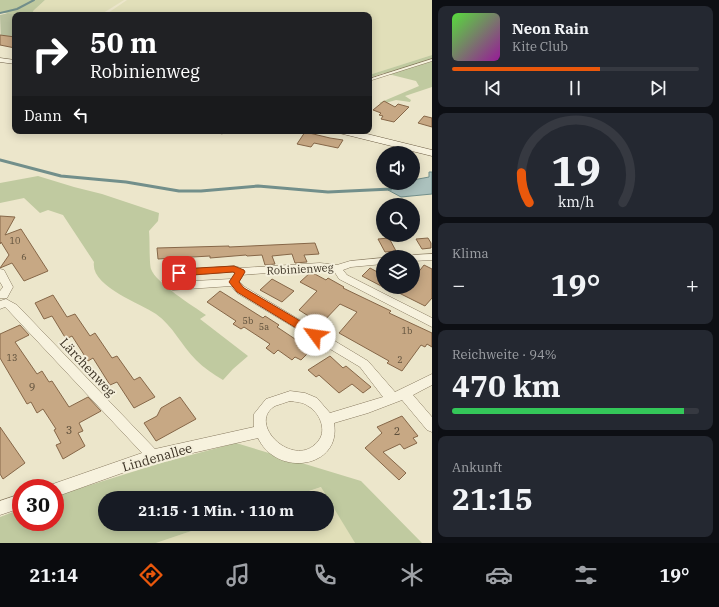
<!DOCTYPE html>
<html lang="de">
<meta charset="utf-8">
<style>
body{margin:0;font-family:"IBM Plex Serif",serif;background:#242831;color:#f1f3f6;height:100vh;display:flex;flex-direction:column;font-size:15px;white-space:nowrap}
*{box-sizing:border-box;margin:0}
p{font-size:13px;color:#9ea1a6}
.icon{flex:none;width:22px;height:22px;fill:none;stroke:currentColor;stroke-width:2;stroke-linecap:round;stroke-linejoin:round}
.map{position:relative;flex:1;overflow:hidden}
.sheet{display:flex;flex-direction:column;gap:6px;padding:6px;background:#0d0f14;width:287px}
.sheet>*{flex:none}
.top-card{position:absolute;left:12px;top:12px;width:360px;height:122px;border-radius:8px;box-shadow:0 2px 10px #0003;background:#202124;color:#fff;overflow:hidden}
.tools{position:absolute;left:376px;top:146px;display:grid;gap:8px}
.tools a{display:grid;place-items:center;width:44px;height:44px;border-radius:50%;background:#171b24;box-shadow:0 2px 10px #0003;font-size:20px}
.speed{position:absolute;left:12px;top:479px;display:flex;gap:8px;font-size:20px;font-weight:700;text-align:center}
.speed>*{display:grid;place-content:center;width:52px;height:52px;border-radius:50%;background:#171b24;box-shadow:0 2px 10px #0003;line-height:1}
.speed .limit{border:6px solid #d22;background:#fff;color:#111}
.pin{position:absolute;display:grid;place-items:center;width:34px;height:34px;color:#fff;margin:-17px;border-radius:8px;box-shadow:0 2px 6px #0006}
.me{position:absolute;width:44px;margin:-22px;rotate:301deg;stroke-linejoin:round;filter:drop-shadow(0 0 3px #0008)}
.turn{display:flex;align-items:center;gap:14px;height:84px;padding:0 12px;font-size:18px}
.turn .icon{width:52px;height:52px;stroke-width:2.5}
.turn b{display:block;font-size:28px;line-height:34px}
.then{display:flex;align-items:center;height:38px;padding:0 12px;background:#0003;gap:8px;font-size:15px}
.big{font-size:30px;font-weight:800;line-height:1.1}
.sheet .widget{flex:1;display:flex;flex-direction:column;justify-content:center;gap:6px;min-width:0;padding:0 14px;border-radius:8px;background:#242831}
.sheet .dial{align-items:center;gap:0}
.dial svg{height:104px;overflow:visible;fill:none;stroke:#363941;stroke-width:7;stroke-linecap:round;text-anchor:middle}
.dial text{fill:#f1f3f6;stroke:none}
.song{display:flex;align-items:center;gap:12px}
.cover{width:48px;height:48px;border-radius:6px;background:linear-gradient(135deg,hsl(110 70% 55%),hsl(300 70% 35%))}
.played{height:4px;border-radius:2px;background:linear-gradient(90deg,#ea580c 60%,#363941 60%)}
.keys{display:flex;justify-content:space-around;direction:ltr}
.heat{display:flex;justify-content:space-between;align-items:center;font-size:22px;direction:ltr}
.charge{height:6px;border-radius:3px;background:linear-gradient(90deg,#34c759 94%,#363941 0)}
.trip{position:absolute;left:98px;top:491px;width:236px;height:40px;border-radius:20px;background:#171b24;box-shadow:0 2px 10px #0003;font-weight:800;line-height:40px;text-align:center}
.tab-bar{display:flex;height:64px;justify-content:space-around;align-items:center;background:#090b0e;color:#9ea1a6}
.tab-bar .icon{width:28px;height:28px}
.tab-bar .active{color:#ea580c}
.tab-bar b{font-size:18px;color:#f1f3f6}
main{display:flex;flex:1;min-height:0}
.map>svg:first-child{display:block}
</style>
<main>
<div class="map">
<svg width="432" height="543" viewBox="0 0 432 543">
<rect width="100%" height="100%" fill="#ece6cb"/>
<g fill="#e1dfb9">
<path d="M45,0h79l-24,15h-66l-1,-4z"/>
<path d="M127,0h305v55l-63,20v-60h-264z"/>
<path d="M322,487l33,56h-199l56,-19h115v-26h-39z"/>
</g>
<g fill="#c0caa0">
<path d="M0,0h45l-12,11 1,4h-18l-16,-3z"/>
<path d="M432,55v32l-27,9 6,4 -1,2 -14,-2 -14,4 -3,-1 40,-17 -3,-5 -32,-8 -15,5v-3z"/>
<path d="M38,176l36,11 28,7 57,19 -1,8 -9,10c1,8 0,31 2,38 5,14 42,37 55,46l-6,4 48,37 -15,13 -10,11c-10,-6 -19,-12 -27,-20 -15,-15 -23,-34 -40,-46 -16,-11 -66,-28 -62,-52l-31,-47 -15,-5 -8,3 -16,-15 -24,5v-20z"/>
<path d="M236,443l125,38 61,62h-67l-34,-56 -33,11h-183v26h107l-56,19h-156v-26l21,-8v13h34v-26l106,-33z"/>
</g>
<path fill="#b8c09e" d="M8,13l8,2 -1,22 -14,7 -1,-29z"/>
<path fill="#abc1bd" stroke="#728f8b" d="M429,172h3v22l-31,3 -13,-7 13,-7h12v-3l16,-3z"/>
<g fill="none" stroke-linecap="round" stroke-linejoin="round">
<path stroke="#728f8b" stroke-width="2" d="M0,13l17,-4 17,-9"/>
<path stroke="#728f8b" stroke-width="3" d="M0,160l61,16 65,6 53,9h22l57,-5 70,6 63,-3"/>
</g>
<g fill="#c7a884" stroke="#866748">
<path d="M0,35l15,2v11l-15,-3z"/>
<path d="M384,101l11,6 3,-3 11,3 -15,15 -13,-3 2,-3 -4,-1 2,-2 -8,-3z"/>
<path d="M424,116l8,2v9l-14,-4z"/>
<path d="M305,132l25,6 13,2 -5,8 -24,-5 -3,4 -14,-3z"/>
<path d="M0,216l15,1 -10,18 16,-6 27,42 -24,10 -12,-18 -12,5 9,-13 -8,-13 -1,2z"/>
<path d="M389,238l7,13 -11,1 -7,-13z"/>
<path d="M428,238l3,5v5l-9,1 -6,-10z"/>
<path d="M315,243l4,11 -15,1 3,7 -12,1 -3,-9 -20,2 3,8 -10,1 -3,-10 -15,1 -1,-1 -36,3v-2l-52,3 -1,-11 72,-2v1z"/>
<path d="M424,265l8,4v29l-7,8 -38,-19h26v-8z"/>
<path d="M370,268l13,7v12l-21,-11z"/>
<path d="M311,272l15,8 2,-2 16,9 -1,1 48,23 -2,2 43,20v14l-5,-3 -2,3 -4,-2 -19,26 -15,-8 2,-2 -50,-28 18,-21 -17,-8 -19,20 -12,-6 1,-1 -11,-7 18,-19 -17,-9z"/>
<path d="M272,279l22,12 -12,11 -22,-12z"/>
<path d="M220,291l43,27 2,-2 14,9 -2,2 21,14 3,-3 14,8 -14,14 -6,-3 -3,3 -14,-10 -4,4 -8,-6 4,-4 -26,-17 -3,2 -8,-5 3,-3 -29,-19z"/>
<path d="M53,295l14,22 8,-3 15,22 5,-3 17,25 5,-2 17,24 6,-3 15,20 -21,11 -17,-26 -7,3 -17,-27 -5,3 -16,-25 -6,3 -14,-23 -8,3 -9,-16z"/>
<path d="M20,325l9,10 -14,7 22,32 5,-3 7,11 3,-1 17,26 19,-10 13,14 -22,12 4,8 -5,2 7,13 -22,13 -7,-14 5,-2 -7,-13 2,-1 -13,-20 -6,4 -6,-11 -4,2 -27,-46v-24z"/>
<path d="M330,356l13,12 3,-2 25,21 -8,6 -11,-9 -13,9 -20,-18 -3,2 -8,-7z"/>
<path d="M180,397l16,22 -40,22 -12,-18 13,-7 4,-8z"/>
<path d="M402,416l16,20 -5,2 4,5 -13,6 -4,-5 -17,8 23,21 -7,7 -34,-32 17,-15 -5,-6z"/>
<path d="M0,427l25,36 -22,16 -3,-5z"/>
</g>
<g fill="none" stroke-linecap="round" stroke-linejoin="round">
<defs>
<g id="lane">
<path d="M432,59v2l-63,20v-2z"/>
<path d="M222,131h4l-4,3 -2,-1z"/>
</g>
<g id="street">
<path d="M432,254v6l-19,1v-4h-4l4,-2z"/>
<path d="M383,258v6l-32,3 -8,3 4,5 85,43v9l-93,-48 -5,-8 -14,-2 -79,6 1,2 -3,4 6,6 123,74 27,31 37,-18v11l-19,10 19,22v15l-5,-2 -25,-30 -34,13 -34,10c8,45 -57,55 -76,15l-105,24 -98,35v-9h-6l1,-3 92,-32 -133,-142 -4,-4 -5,2v-8l6,-2 11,6 138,144 99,-22v-13l12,-15 24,-8 15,2 12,5 13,15 53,-16 -23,-30 -123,-74 -6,-7 -58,4 -4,-1 -7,-8 4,-7 13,-4 55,-4 7,2 79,-5 17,2 13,-4zM233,272l3,2 -5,5 -56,3 -2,-2 7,-4zM290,401c6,1 13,1 18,5 11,6 19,23 11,34 -23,32 -74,-16 -44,-34 5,-2 10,-3 15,-5z"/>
<path d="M0,269l4,1 9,17 -6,11h-7v-7l3,-4 -3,-5z"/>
<path d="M21,494v14l-21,7v-14z"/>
</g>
<g id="secondary">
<path d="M0,58l15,2v4l-15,-2z"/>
<path d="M338,131h17l77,19v6l-93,-23z"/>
</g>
</defs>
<use href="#lane" stroke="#887a60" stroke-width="1"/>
<use href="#street" stroke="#887a60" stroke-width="1"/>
<use href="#secondary" stroke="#6a5b43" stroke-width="1"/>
<use href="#lane" fill="#f7f2de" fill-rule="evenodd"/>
<use href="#street" fill="#f7f2de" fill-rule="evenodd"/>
<use href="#secondary" fill="#f7f2de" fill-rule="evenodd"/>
</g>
<path fill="#ea580c" stroke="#983908" d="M234,266l10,4 1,2 -6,10 5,6 75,44 1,3 -1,2h-8l-74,-45 -8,-10 6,-9 -2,-1 -54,4 -5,-3 5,-4z"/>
<g text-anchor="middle" stroke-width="4" stroke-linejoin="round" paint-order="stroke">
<g font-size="9" fill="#5d4f3b">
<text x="15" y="244">10</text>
<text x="24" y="260">6</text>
<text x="248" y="324">5b</text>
<text x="264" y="330">5a</text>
<text x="407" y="334">1b</text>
<text x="12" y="361">13</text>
<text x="400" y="363">2</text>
</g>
<g font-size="11" fill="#3a3123" stroke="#f4efdb">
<text transform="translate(300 269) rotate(-3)" y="4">Robinienweg</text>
</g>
<g font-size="11" fill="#5d4f3b">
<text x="32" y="391">9</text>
<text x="69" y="434">3</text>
<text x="397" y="435">2</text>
</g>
<g font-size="13" fill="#3a3123" stroke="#f4efdb">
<text transform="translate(88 367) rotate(47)" y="5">Lärchenweg</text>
<text transform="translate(157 457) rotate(-16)" y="5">Lindenallee</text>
</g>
</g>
</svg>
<div class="tools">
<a><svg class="icon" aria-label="sound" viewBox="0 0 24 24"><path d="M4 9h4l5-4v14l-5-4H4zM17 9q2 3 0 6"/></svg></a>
<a><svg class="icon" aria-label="search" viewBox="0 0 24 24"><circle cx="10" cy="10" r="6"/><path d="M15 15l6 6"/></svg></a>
<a><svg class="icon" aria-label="layers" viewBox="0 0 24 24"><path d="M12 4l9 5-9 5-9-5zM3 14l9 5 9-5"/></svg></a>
</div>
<div class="speed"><div class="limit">30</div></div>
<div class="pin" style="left:179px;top:273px;background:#d93025"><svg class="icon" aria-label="arrive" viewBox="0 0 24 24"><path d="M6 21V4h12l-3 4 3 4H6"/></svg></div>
<svg class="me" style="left:315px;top:335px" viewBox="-20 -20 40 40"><circle r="19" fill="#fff"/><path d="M0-13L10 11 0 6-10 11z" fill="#ea580c"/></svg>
<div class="trip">21:15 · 1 Min. · 110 m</div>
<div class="top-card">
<div class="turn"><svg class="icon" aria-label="right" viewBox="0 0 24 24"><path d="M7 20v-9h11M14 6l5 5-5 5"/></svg><div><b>50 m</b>Robinienweg</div></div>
<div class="then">Dann<svg class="icon" aria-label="left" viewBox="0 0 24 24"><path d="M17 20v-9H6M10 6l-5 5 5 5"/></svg></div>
</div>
</div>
<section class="sheet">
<div class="widget">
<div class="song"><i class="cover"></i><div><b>Neon Rain</b><p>Kite Club</p></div></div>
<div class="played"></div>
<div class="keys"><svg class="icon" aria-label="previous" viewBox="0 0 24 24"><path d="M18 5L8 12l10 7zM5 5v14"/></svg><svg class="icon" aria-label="pause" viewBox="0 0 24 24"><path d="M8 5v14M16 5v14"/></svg><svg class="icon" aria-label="next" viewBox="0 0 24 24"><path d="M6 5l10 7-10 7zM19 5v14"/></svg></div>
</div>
<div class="widget dial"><svg viewBox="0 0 100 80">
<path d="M14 69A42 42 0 1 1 86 69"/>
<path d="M14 69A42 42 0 0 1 8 46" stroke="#ea580c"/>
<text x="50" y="56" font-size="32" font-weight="700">19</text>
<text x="50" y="72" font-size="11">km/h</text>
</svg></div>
<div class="widget"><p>Klima</p>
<div class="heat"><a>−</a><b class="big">19°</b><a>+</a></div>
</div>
<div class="widget"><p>Reichweite · 94%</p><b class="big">470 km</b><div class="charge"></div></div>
<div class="widget"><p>Ankunft</p><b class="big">21:15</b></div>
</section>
</main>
<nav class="tab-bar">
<b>21:14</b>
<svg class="icon active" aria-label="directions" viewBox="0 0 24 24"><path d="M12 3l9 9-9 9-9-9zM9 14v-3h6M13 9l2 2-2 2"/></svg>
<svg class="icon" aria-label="music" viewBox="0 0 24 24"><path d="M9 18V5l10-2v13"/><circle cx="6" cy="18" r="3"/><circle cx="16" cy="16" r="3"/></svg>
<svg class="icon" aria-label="phone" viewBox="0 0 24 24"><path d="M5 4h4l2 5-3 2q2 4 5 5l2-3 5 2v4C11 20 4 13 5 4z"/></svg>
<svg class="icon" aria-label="climate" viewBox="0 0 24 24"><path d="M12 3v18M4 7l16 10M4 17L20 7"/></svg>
<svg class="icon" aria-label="car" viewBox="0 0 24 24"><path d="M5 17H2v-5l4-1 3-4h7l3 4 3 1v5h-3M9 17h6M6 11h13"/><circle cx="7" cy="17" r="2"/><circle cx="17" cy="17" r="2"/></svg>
<svg class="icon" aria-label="filters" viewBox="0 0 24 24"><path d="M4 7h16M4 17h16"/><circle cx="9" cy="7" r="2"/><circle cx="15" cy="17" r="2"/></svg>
<b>19°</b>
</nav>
